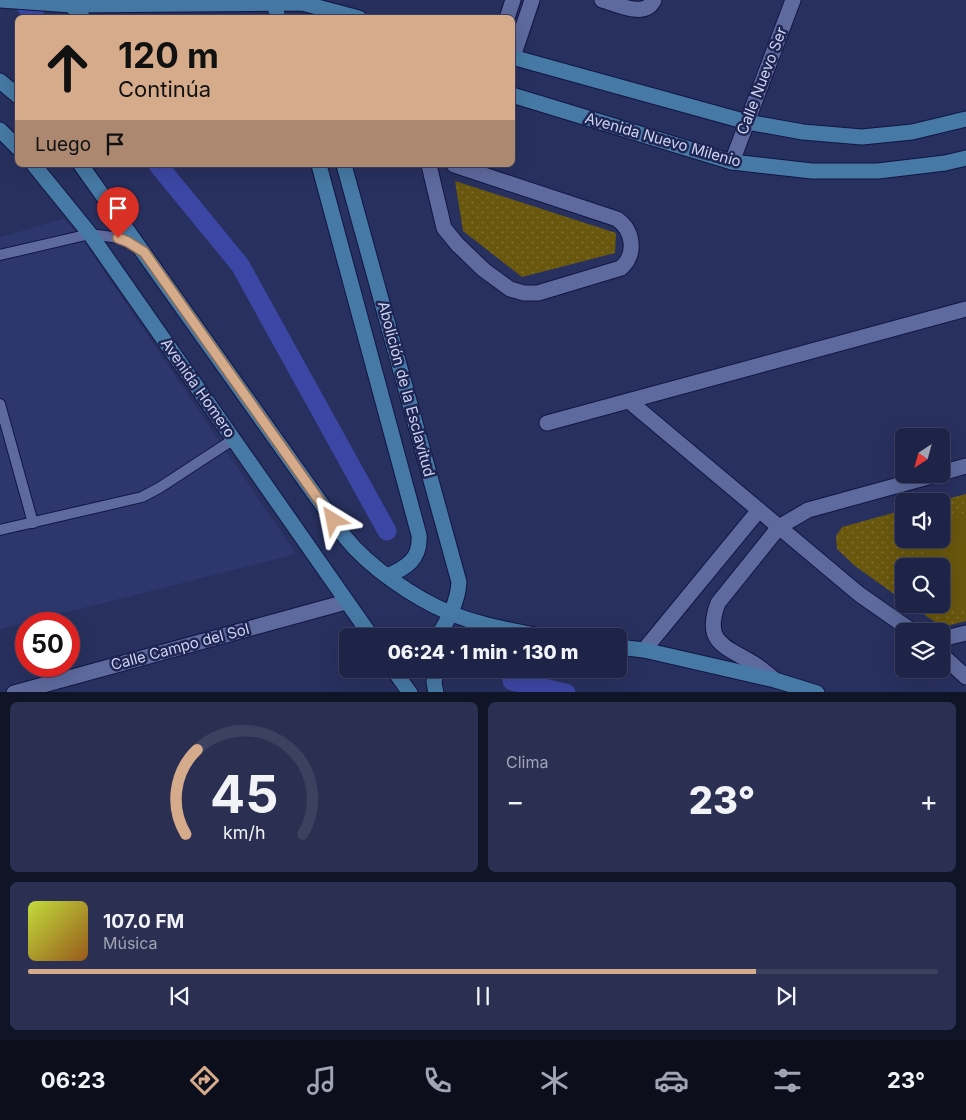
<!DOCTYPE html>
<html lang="es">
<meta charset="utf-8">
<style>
body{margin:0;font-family:Inter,sans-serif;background:#2b3052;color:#f1f3f6;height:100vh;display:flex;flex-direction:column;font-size:19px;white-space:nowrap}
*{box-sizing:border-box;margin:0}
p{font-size:16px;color:#a1a4b4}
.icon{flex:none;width:28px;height:28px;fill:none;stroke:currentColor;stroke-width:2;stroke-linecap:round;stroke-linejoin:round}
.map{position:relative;height:692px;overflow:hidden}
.details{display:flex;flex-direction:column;gap:10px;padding:10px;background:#101427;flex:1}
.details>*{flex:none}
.banner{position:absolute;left:15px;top:15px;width:500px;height:152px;border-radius:8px;box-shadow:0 5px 20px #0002,0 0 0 1px #3c4160;background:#d6ab8b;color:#111;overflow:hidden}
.needle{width:32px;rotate:216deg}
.buttons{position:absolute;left:895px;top:428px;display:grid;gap:10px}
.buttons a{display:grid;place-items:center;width:55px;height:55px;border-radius:8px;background:#1e2447;box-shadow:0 5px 20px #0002,0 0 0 1px #3c4160;font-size:25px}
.speed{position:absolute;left:15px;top:612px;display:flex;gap:10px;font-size:25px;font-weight:700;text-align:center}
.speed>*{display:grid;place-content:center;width:65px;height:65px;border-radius:50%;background:#1e2447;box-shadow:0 5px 20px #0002,0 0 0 1px #3c4160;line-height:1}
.speed .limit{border:8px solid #d22;background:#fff;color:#111}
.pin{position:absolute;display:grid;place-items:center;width:42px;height:42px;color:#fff;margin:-51px -21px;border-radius:50% 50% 50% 0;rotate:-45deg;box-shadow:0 0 5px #0007}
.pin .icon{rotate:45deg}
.me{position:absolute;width:55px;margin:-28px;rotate:325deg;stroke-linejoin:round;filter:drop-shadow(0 0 4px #0008)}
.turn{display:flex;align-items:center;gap:18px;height:105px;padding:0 20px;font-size:22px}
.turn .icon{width:65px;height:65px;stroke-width:2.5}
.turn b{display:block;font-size:35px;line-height:42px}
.then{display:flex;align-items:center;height:48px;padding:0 20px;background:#0003;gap:10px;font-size:19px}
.big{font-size:38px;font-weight:800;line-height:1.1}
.details .card{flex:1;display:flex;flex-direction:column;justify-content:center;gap:8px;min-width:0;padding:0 18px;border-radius:8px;background:#2b3052}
.details .dial{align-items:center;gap:0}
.dial svg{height:130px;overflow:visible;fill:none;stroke:#3c4160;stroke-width:7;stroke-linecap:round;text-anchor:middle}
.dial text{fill:#f1f3f6;stroke:none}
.song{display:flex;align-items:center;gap:15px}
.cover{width:60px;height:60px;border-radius:8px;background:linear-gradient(135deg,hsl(70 70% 55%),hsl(30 70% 35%))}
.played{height:5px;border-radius:2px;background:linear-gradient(90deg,#d6ab8b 80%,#3c4160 80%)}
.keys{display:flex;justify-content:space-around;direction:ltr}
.heat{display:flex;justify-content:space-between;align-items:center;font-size:28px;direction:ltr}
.details .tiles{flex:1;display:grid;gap:10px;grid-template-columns:1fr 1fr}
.card:last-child{grid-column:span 2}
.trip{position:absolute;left:339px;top:628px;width:288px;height:50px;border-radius:8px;background:#1e2447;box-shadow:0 5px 20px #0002,0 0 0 1px #3c4160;font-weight:800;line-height:50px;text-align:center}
.tabs{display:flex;height:80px;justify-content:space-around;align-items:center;background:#0c0e1c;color:#a1a4b4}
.tabs .icon{width:35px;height:35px}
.tabs .selected{color:#d6ab8b}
.tabs b{font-size:22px;color:#f1f3f6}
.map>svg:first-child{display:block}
</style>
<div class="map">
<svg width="966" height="693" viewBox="0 0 966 693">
<defs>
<pattern id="park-dots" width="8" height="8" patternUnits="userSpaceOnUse" patternTransform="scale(1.25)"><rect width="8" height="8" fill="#69570e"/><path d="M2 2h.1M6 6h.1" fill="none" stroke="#7d6e31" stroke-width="1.8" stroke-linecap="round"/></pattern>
</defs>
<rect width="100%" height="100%" fill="#28305f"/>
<path fill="#2e376d" d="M63,219l17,17 216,318 -296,75v-392z"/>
<g fill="url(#park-dots)">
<path d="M455,181l161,52 -1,20 -93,24 -59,-46z"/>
<path d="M966,494v127l-23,6 -35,-23h33v-38h-37v35l-49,-35 -18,-17 -1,-13 6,-9 62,-17v29h37v-38h-2z"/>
</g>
<path fill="#69570e" d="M966,515v90l-27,9 -2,-10h4v-38h-14l-8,-27h22v-18z"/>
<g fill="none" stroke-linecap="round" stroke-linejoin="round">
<g stroke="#3c47a5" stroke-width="19">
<path d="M21,0l15,18"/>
<path d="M158,165l82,100 147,266"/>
<path d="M512,681l54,12"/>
</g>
<defs>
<g id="lane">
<path d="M0,255l90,-21 29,4 17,9"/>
<path d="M0,404l33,119"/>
<path d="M0,530l142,-33 17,-9 75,-49"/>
</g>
<g id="street">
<path d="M602,0c15,4 43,19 52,0"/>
<path d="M507,18l6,-18"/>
<path d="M512,60l20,-60"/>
<path d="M732,162l61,-162"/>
<path d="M429,165l15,63 13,16 27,26 26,19 14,4h14l83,-25c16,-14 12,-38 -4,-49l-163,-54"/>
<path d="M629,401l230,193 53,37"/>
<path d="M547,423l419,-114"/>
<path d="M941,473l25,-7"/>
<path d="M941,639l25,-6"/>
<path d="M644,650l115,-140"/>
<path d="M941,654l25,23"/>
<path d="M775,680c-7,-6 -14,-12 -22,-17 -28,-17 -50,-20 -35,-60l61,-76 29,-17 131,-36"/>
<path d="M14,693l332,-91"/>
</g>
<g id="secondary">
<path d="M0,0l71,5 231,-2 57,15"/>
<path d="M273,0l5,18"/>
<path d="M71,5l12,13"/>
<path d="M512,57l235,65 56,10 59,5 50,-5 54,-13"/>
<path d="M0,81l18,15"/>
<path d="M512,95l220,67 80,9h66l67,-8 21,-5"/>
<path d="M0,130l18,18"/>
<path d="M34,165l56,69 281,402"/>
<path d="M81,165l264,372c24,30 69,61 105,76 29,12 60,17 90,23"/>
<path d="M319,165l100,370c2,24 -13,33 -32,41"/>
<path d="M344,165l115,417c-1,20 -11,38 -21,54"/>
<path d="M618,647l26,3 131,30 42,13"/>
<path d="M393,669l17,24"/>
<path d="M436,693l-2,-11 3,-13"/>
</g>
</defs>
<use href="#lane" stroke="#121643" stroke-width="12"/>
<use href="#street" stroke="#121643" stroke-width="17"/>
<use href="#secondary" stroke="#121643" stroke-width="17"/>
<use href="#lane" stroke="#5e6a9e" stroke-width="10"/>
<use href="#street" stroke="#5e6a9e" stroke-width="15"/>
<use href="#secondary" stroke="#4679a5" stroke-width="15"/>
</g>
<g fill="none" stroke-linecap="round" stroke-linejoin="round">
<defs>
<path id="route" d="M118,238l10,4 16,10 189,268"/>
</defs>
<use href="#route" stroke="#8b6f5a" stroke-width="12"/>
<use href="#route" stroke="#d6ab8b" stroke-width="9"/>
</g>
<g text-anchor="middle" stroke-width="5" stroke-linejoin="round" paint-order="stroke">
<g font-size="15" fill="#cbd3f0" stroke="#1f2654">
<text transform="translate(762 81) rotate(-69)" y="5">Calle Nuevo Ser</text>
<text transform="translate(663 140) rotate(16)" y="5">Avenida Nuevo Milenio</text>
<text transform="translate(198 388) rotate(55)" y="5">Avenida Homero</text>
<text transform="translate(406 389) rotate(75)" y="5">Abolición de la Esclavitud</text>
<text transform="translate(180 647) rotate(-15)" y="5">Calle Campo del Sol</text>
</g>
</g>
</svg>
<div class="buttons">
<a><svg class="needle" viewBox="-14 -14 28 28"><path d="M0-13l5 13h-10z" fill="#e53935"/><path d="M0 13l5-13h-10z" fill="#a1a4b4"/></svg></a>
<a><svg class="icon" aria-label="sound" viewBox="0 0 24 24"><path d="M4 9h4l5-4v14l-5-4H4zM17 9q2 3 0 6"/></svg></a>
<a><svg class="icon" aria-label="search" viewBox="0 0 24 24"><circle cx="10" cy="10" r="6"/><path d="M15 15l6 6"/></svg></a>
<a><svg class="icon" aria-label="layers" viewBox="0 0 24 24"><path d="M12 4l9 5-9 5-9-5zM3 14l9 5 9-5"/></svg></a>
</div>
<div class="speed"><div class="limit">50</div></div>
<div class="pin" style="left:118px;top:238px;background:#d93025"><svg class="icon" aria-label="arrive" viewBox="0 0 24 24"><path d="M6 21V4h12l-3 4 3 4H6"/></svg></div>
<svg class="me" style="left:333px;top:520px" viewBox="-20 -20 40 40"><path d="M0-17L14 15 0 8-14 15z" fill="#d6ab8b" stroke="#fff" stroke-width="4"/></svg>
<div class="trip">06:24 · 1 min · 130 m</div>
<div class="banner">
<div class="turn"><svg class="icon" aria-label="ahead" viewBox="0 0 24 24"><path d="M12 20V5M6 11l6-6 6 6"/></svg><div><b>120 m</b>Continúa</div></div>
<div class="then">Luego<svg class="icon" aria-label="arrive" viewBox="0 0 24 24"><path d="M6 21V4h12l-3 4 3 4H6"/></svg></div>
</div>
</div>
<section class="details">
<div class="tiles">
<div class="card dial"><svg viewBox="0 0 100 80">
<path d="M14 69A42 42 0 1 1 86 69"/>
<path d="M14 69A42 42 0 0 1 21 17" stroke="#d6ab8b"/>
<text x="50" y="56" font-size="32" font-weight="700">45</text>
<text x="50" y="72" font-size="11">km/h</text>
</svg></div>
<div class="card"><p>Clima</p>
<div class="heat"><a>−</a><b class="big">23°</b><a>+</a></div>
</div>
<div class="card">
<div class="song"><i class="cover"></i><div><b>107.0 FM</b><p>Música</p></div></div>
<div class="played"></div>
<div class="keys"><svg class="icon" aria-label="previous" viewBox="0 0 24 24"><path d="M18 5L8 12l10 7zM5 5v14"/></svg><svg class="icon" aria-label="pause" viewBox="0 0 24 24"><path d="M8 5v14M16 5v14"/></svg><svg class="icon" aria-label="next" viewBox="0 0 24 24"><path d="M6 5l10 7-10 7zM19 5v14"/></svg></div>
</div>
</div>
</section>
<nav class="tabs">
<b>06:23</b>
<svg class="icon selected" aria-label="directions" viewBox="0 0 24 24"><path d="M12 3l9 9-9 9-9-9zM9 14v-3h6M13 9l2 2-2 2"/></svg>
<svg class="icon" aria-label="music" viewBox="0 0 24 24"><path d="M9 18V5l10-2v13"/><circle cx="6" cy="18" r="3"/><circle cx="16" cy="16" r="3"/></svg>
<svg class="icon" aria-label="phone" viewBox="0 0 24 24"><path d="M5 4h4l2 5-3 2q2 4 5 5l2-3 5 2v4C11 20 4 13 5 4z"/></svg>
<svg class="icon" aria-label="climate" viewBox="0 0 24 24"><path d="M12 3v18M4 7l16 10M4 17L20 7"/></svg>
<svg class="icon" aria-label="car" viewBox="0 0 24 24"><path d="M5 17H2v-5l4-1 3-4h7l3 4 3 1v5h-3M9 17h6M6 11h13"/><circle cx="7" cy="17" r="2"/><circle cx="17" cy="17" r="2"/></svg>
<svg class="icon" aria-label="filters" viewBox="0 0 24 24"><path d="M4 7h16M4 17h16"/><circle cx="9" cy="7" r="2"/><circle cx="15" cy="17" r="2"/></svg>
<b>23°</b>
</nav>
